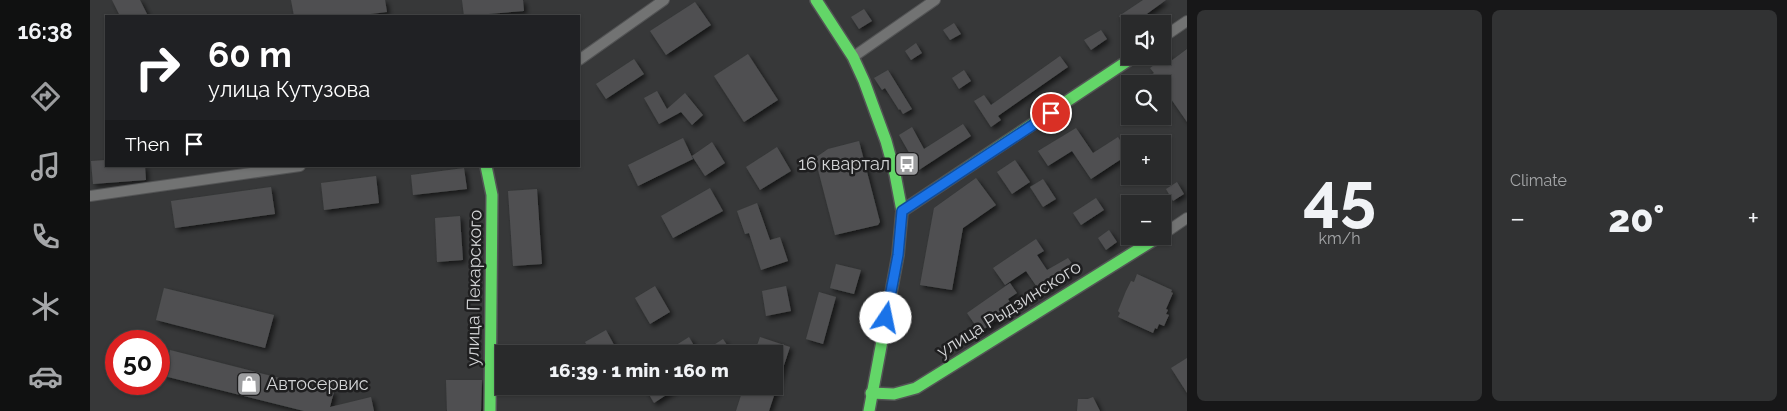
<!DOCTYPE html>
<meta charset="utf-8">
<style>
body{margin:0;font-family:Raleway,sans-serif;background:#313233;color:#f1f3f6;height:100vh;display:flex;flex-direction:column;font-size:19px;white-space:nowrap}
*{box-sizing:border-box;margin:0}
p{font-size:16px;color:#a5a7a9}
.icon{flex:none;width:28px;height:28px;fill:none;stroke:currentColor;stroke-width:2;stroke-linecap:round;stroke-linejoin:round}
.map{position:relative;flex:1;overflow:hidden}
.side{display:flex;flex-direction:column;gap:10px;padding:10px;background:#171718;width:600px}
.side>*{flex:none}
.banner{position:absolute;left:15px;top:15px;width:475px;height:152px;border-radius:0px;box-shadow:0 1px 4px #0004,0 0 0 1px #454647;background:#202124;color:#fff;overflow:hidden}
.controls{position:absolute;left:1031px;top:15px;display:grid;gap:10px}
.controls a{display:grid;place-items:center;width:50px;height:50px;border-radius:0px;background:#292a2b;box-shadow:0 1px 4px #0004,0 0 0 1px #454647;font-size:25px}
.speed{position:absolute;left:15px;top:330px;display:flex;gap:10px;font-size:25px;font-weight:700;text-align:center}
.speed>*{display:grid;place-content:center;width:65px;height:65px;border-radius:50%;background:#292a2b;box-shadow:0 1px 4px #0004,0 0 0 1px #454647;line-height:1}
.speed .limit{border:8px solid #d22;background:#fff;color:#111}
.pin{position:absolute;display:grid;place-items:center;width:42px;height:42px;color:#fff;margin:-21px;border:2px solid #fff;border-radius:50%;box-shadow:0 1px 5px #0007}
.me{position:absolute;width:55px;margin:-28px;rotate:11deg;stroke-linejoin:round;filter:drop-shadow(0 0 4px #0008)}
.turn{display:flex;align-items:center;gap:18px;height:105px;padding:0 20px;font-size:22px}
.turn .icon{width:65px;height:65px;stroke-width:2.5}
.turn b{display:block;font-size:35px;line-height:42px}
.then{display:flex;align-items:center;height:48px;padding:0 20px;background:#0003;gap:10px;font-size:19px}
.big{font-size:38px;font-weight:800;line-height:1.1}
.side .tile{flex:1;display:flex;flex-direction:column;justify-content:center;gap:8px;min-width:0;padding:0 18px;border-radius:8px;background:#313233}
.side .dial{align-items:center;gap:0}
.dial b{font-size:65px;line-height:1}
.heat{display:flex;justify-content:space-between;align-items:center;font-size:28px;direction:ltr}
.side .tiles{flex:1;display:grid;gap:10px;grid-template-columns:repeat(2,1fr)}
.trip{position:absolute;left:405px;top:345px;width:288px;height:50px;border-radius:0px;background:#292a2b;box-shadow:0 1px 4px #0004,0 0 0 1px #454647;font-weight:800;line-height:50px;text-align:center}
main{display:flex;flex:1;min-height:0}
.tab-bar{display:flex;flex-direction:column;width:90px;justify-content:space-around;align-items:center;background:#101111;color:#a5a7a9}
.tab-bar .icon{width:35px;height:35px}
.tab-bar .on{color:#9c9d9f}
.tab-bar b{font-size:22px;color:#f1f3f6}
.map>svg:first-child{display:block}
</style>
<main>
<nav class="tab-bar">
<b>16:38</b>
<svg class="icon on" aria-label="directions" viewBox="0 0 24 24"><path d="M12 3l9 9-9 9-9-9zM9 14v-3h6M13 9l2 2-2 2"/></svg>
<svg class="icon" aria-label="music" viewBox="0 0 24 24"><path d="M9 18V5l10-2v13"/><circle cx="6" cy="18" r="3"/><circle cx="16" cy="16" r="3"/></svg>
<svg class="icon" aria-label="phone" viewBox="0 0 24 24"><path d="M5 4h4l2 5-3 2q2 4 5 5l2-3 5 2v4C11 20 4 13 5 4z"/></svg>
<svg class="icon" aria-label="climate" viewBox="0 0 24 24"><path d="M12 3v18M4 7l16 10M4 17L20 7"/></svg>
<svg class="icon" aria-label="car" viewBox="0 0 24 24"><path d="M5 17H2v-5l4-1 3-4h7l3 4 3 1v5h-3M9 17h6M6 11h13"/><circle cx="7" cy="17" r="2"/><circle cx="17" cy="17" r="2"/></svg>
</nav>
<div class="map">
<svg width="1097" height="411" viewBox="0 0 1097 411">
<defs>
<filter id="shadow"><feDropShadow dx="3" dy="3" stdDeviation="2.5" flood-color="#0009"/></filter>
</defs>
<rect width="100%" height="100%" fill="#373839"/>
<g fill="#4f5051" filter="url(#shadow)">
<path d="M22,0h28l8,16h-28z"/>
<path d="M201,0h94l2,12 -33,4h-60z"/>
<path d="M372,0h61l1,11 -60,5z"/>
<path d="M1053,0h23l-33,24h-3l-3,4 -8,-12z"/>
<path d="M605,2l16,23 -45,30 -16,-24z"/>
<path d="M774,9l8,12 -13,8 -8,-12z"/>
<path d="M864,23l7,11 -11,6 -7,-10z"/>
<path d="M1011,30l6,9 -16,11 -7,-10z"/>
<path d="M826,43l6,10 -11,7 -6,-9z"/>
<path d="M1097,49v73l-25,-36v-2h-23l15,-11 -4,-5 18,-13 3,6z"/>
<path d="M658,54l30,46 -34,22 -30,-46z"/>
<path d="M970,56l8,11 -70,49 3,4 -10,7 -17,-26 10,-6 7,10z"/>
<path d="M544,59l10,15 -38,25 -10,-15z"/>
<path d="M798,70l24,39 -9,5 -3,-5 -1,1 -14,-22 -3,2 -8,-12z"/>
<path d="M874,70l7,11 -12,8 -7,-11z"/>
<path d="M567,91l10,18 18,-16 18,22 -11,10 -11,-13 -22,12 -15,-26z"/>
<path d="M873,124l8,12 -52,34 -20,-35 13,-8 12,22z"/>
<path d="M986,128l17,25 25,-16 11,17 -38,25 -19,-28 -24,15 -10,-15z"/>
<path d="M593,138l10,21 -55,27 -10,-21z"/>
<path d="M769,141l21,81 -2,3 -43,10 -20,-77 13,-9z"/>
<path d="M622,142l13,21 -20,13 -13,-20z"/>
<path d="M687,147l14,24 -31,19 -14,-23z"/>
<path d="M16,160v6h39l1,14 -53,4 -2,-23z"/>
<path d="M925,160l15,22 -18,12 -15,-22z"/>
<path d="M374,168l3,21 -54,6 -2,-20z"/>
<path d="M286,176l3,27 -55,7 -3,-27z"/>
<path d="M886,178l20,27 -33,23 -11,62 -32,-5 14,-77z"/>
<path d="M953,179l13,20 -13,8 -13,-20z"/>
<path d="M1087,182l7,12 -11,7 -7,-12z"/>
<path d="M181,187l4,27 -100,14 -4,-27z"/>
<path d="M620,188l13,23 -50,27 -12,-22z"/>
<path d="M447,189l5,75 -29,2 -5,-75z"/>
<path d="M1006,198l8,12 -23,15 -8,-12z"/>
<path d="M667,203l13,37 10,-3 8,24 -27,9 -12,-37 -4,1 -8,-23z"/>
<path d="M370,216l3,44 -26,2 -2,-44z"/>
<path d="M1019,230l8,12 -11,8 -8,-12z"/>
<path d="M946,239l8,12 -7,4 10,15 21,-12 8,11 -35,24 -15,-22 -21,14 -12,-17z"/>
<path d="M746,264l25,6 -7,24 -24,-6z"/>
<path d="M1047,274l35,16 -1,2 2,1 -7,16 2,1 -2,4 3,1 -5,11 -5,-2 -2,5 -2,-1 -2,5 -35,-16 2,-4 -2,-2 8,-20 5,-10 3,1z"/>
<path d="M920,283l7,10 -9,6 6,9 -34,24 -13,-19z"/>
<path d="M565,286l15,26 -20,12 -15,-26z"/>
<path d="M696,286l5,25 -25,5 -4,-25z"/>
<path d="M74,288l110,27 -9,33 -109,-28z"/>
<path d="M729,292l17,5 -13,47 -17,-5z"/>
<path d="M516,330l13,24h-27l-7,-12z"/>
<path d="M599,337l10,17h-37z"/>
<path d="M670,337l30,10 -21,64h-33l8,-25h30v-32h-20z"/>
<path d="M633,339l10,15h-33z"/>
<path d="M80,350l164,42 -4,15 41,-10 3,14h-70l-140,-35z"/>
<path d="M1097,358v35l-16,-25z"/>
<path d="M356,380h36l-1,31h-34z"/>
<path d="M554,386h36l-26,17z"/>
<path d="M1003,397l7,14h-23l1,-12h10z"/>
</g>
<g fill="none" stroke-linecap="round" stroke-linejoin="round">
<defs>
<g id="street">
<path d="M1072,38l25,-17"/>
<path d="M763,57l82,-57"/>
<path d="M489,60l85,-60"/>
<path d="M0,196l210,-30"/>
<path d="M1072,235l25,-17"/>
</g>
<g id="fast">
<path d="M726,0l37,57 11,24 22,60 9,33 7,37 -4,44 -29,156"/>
<path d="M396,166l6,29 -2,216"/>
<path d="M812,211l233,-155"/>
<path d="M781,393l23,1 22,-6 244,-152"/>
</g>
</defs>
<use href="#street" stroke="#535455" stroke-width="12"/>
<use href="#fast" stroke="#535455" stroke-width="14"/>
<use href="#street" stroke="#727373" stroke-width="10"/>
<use href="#fast" stroke="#63d668" stroke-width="11"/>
</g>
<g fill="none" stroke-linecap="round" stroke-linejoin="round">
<defs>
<path id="route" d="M796,318l12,-63 4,-44 149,-98"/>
</defs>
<use href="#route" stroke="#114b97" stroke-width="12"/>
<use href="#route" stroke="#1a73e8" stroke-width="9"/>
</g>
<defs>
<symbol id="bus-square" viewBox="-11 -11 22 22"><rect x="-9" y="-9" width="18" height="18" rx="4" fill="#9c9d9f" stroke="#1e1e1f"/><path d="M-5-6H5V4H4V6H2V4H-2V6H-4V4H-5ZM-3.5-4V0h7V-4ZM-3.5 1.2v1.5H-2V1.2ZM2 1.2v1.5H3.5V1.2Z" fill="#fff"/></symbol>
<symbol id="shop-square" viewBox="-11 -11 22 22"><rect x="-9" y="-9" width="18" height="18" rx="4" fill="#9c9d9f" stroke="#1e1e1f"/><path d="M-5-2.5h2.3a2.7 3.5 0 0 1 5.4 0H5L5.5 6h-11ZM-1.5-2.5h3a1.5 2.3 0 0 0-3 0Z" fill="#fff"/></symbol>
</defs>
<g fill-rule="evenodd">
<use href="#bus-square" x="803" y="150" width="28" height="28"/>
<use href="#shop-square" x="145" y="370" width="28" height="28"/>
</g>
<g text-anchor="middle" stroke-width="5" stroke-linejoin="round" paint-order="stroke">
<g font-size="18" fill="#d3d4d6" stroke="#1e1e1f" text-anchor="end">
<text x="800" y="170">16 квартал</text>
<text x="176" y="390" text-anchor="start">Автосервис</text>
</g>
<g font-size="18" fill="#d3d4d6" stroke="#1e1e1f">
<text transform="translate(384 288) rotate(-89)" y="6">улица Пекарского</text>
<text transform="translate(919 309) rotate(-32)" y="6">улица Рыдзинского</text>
</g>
</g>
</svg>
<div class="controls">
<a><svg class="icon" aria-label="sound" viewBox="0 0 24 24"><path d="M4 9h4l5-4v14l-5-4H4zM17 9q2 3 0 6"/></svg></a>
<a><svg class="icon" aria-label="search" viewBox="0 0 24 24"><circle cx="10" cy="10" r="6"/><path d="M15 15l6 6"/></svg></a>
<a>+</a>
<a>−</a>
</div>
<div class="speed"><div class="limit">50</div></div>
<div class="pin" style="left:961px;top:113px;background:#d93025"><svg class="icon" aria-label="arrive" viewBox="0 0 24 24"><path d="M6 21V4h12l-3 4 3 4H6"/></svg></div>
<svg class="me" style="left:796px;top:318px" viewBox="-20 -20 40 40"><circle r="19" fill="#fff"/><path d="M0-13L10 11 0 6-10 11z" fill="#1a73e8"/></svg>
<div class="trip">16:39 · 1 min · 160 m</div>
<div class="banner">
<div class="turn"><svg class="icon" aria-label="right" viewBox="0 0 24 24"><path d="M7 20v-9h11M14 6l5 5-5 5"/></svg><div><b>60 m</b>улица Кутузова</div></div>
<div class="then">Then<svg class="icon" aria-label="arrive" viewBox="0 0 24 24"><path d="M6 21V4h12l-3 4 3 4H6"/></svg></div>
</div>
</div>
<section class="side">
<div class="tiles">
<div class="tile dial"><b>45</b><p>km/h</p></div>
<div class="tile"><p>Climate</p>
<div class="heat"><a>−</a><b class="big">20°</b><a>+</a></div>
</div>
</div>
</section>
</main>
